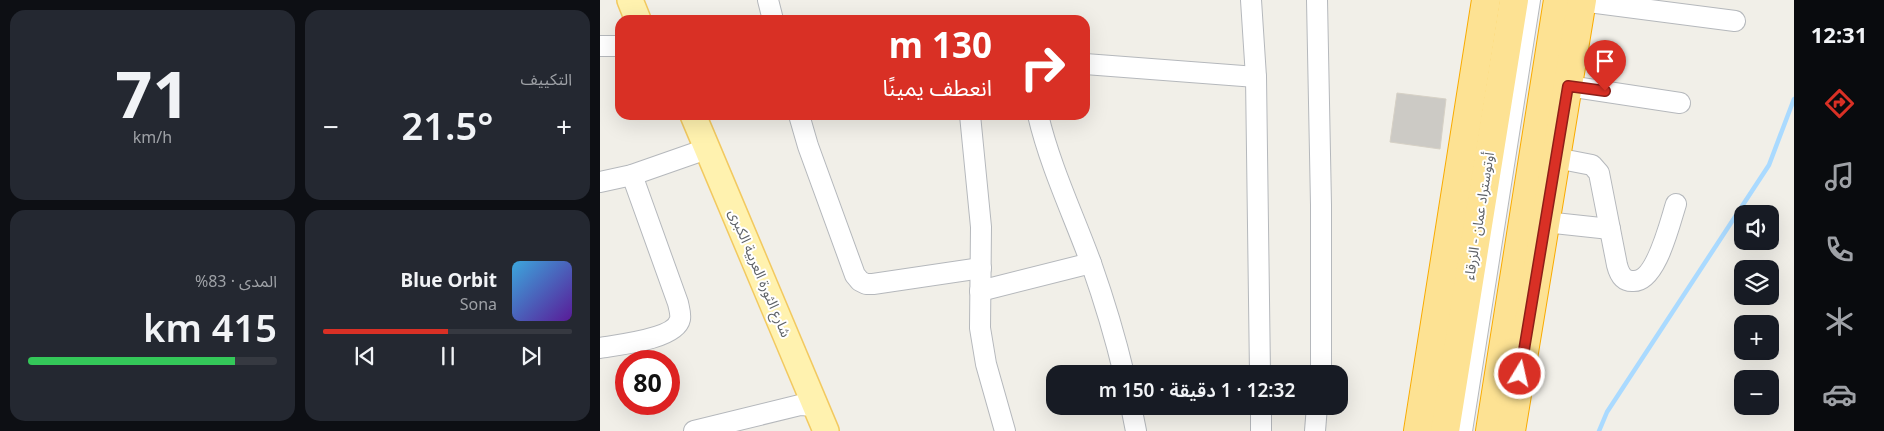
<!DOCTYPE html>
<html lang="ar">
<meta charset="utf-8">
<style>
body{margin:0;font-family:"Noto Sans","Noto Sans Arabic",sans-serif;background:#242831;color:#f1f3f6;direction:rtl;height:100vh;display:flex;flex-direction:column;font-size:19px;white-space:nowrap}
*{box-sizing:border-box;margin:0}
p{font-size:16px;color:#9ea1a6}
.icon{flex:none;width:28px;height:28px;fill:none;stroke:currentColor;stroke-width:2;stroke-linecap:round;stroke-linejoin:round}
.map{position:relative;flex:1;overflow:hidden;direction:ltr}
.panel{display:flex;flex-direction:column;gap:10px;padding:10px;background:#0d0f14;width:600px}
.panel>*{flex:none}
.top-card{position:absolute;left:15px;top:15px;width:475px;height:105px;border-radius:15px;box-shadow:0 5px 20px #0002;direction:rtl;background:#d93025;color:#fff;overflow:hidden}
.controls{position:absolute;left:1134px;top:205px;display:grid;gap:10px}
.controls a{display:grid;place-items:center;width:45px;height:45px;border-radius:10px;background:#171b24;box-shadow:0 5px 20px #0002;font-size:25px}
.speed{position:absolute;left:15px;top:350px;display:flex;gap:10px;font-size:25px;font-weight:700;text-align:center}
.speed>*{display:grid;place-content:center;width:65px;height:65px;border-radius:50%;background:#171b24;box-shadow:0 5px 20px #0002;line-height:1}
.speed .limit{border:8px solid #d22;background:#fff;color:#111}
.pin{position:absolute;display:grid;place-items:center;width:42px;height:42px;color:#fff;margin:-51px -21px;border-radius:50% 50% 50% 0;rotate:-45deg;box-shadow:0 0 5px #0007}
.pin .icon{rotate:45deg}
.me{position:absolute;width:55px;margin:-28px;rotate:9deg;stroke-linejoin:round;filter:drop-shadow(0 0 4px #0008)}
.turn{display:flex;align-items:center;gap:18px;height:105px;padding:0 15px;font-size:22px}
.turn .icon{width:65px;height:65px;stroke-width:2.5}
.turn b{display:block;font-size:35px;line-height:42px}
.big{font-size:38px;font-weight:600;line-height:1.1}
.panel .widget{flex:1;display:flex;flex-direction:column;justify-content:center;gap:8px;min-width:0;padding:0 18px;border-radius:15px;background:#242831}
.panel .dial{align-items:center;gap:0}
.dial b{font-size:65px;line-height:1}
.song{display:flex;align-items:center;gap:15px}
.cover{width:60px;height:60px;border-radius:8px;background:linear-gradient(135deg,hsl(200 70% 55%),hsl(270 70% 35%))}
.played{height:5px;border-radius:2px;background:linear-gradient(90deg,#d93025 50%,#363941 50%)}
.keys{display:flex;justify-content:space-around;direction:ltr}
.heat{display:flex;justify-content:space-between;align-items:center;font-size:28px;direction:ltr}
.charge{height:8px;border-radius:4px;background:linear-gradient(90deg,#34c759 83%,#363941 0)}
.panel .tiles{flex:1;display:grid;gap:10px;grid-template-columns:repeat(2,1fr)}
.trip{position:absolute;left:446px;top:365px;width:302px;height:50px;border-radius:15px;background:#171b24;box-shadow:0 5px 20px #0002;font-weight:600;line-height:50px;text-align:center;direction:rtl}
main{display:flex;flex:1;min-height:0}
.menu{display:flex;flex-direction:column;width:90px;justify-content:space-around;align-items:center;background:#090b0e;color:#9ea1a6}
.menu .icon{width:35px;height:35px}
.menu .selected{color:#d93025}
.menu b{font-size:22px;color:#f1f3f6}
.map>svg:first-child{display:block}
</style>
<main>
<nav class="menu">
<b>12:31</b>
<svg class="icon selected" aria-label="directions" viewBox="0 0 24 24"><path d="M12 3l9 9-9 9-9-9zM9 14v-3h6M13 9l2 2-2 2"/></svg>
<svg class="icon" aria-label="music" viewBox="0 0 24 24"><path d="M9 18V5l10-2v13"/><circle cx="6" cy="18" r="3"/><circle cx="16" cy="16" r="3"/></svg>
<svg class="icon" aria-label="phone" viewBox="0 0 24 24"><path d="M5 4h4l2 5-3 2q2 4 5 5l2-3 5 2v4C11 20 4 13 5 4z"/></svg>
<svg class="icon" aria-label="climate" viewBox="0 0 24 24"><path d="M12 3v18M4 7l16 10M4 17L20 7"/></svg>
<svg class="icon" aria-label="car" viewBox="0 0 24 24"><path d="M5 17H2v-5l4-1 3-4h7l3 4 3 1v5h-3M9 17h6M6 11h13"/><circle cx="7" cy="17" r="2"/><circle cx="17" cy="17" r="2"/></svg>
</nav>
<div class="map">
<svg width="1194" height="431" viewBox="0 0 1194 431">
<rect width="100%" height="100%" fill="#f1efe8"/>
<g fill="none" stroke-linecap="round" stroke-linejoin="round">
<path stroke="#aadaff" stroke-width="4.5" d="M999,431l8,-19 162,-247 25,-66"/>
</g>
<path fill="#cccac5" stroke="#d6d1c6" d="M797,93l49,6 -6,50 -50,-7z"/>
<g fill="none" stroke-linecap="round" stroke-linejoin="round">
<defs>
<g id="minor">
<path d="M168,0l5,20"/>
<path d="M651,0l5,77 4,297"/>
<path d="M717,0l4,205v169"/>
<path d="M981,1l154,20"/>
<path d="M0,46h20"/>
<path d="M485,64l171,13"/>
<path d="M968,86l112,17"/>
<path d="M199,115l9,31 47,129 5,6 6,3h7l108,-16"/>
<path d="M370,115l11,112 -1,101 6,36 19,67"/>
<path d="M438,115c12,51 35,99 53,148 13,37 24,73 33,111"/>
<path d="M956,158l36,7 7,8 18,92c2,8 6,16 15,16 24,3 38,-59 44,-77"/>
<path d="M0,182l32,-7 63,-22"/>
<path d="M945,222l65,7"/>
<path d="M380,291l111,-28"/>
<path d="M0,348c17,-3 76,-9 80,-29 1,-5 -1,-11 -2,-16l-46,-128"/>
<path d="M531,406l5,25"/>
<path d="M661,406v25"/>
<path d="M94,431l106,-26 15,1"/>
<path d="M715,431l2,-25"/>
<path d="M862,431l68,-431"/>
</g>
<g id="major">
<path d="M30,0l8,20"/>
<path d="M93,115l133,316"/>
</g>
<g id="highway">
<path d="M818,431l68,-431"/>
<path d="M845,431l69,-431"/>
<path d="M890,431l68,-431"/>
<path d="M911,431l71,-431"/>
</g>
</defs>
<use href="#minor" stroke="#b5b8bc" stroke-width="22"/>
<use href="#major" stroke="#f2c960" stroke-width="28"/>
<use href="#highway" stroke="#f9ab00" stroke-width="30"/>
<use href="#minor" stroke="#fff" stroke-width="20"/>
<use href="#major" stroke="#fff2af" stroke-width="25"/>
<use href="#highway" stroke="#fde293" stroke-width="28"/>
</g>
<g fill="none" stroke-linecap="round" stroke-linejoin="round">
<defs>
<path id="route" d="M920,374l48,-288 37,5"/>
</defs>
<use href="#route" stroke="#8d1f18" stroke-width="12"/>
<use href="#route" stroke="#d93025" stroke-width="9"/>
</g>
<g text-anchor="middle" stroke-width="4" stroke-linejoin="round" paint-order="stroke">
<g font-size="14" fill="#5f6368" stroke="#fff">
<text transform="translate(879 216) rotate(-81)" y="5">أوتوستراد عمان - الزرقاء</text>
<text transform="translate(160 273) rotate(67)" y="5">شارع الثورة العربية الكبرى</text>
</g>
</g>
</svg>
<div class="controls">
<a><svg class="icon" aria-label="sound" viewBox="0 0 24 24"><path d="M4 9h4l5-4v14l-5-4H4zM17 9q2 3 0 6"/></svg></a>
<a><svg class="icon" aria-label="layers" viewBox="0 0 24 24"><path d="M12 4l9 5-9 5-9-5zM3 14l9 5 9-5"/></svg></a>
<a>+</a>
<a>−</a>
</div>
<div class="speed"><div class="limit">80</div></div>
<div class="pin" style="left:1005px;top:91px;background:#d93025"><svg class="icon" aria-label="arrive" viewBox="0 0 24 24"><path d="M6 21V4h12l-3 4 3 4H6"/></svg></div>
<svg class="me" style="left:920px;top:374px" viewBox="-20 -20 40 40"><circle r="17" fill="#d93025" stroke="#fff" stroke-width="3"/><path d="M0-11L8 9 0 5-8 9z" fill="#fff"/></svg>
<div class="trip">12:32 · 1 دقيقة · 150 m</div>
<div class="top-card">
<div class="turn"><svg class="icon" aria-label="right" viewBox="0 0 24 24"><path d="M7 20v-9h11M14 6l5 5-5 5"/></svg><div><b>130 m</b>انعطف يمينًا</div></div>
</div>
</div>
<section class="panel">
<div class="tiles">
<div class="widget"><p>التكييف</p>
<div class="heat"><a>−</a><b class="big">21.5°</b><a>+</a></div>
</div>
<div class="widget dial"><b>71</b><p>km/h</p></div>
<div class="widget">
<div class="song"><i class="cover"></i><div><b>Blue Orbit</b><p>Sona</p></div></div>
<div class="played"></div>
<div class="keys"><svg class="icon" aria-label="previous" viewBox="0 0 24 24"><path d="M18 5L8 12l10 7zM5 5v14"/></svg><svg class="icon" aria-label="pause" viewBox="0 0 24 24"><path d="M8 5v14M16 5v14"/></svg><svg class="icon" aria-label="next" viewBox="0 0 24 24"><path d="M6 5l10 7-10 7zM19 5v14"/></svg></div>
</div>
<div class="widget"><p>المدى · 83%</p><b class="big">415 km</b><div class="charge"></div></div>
</div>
</section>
</main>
